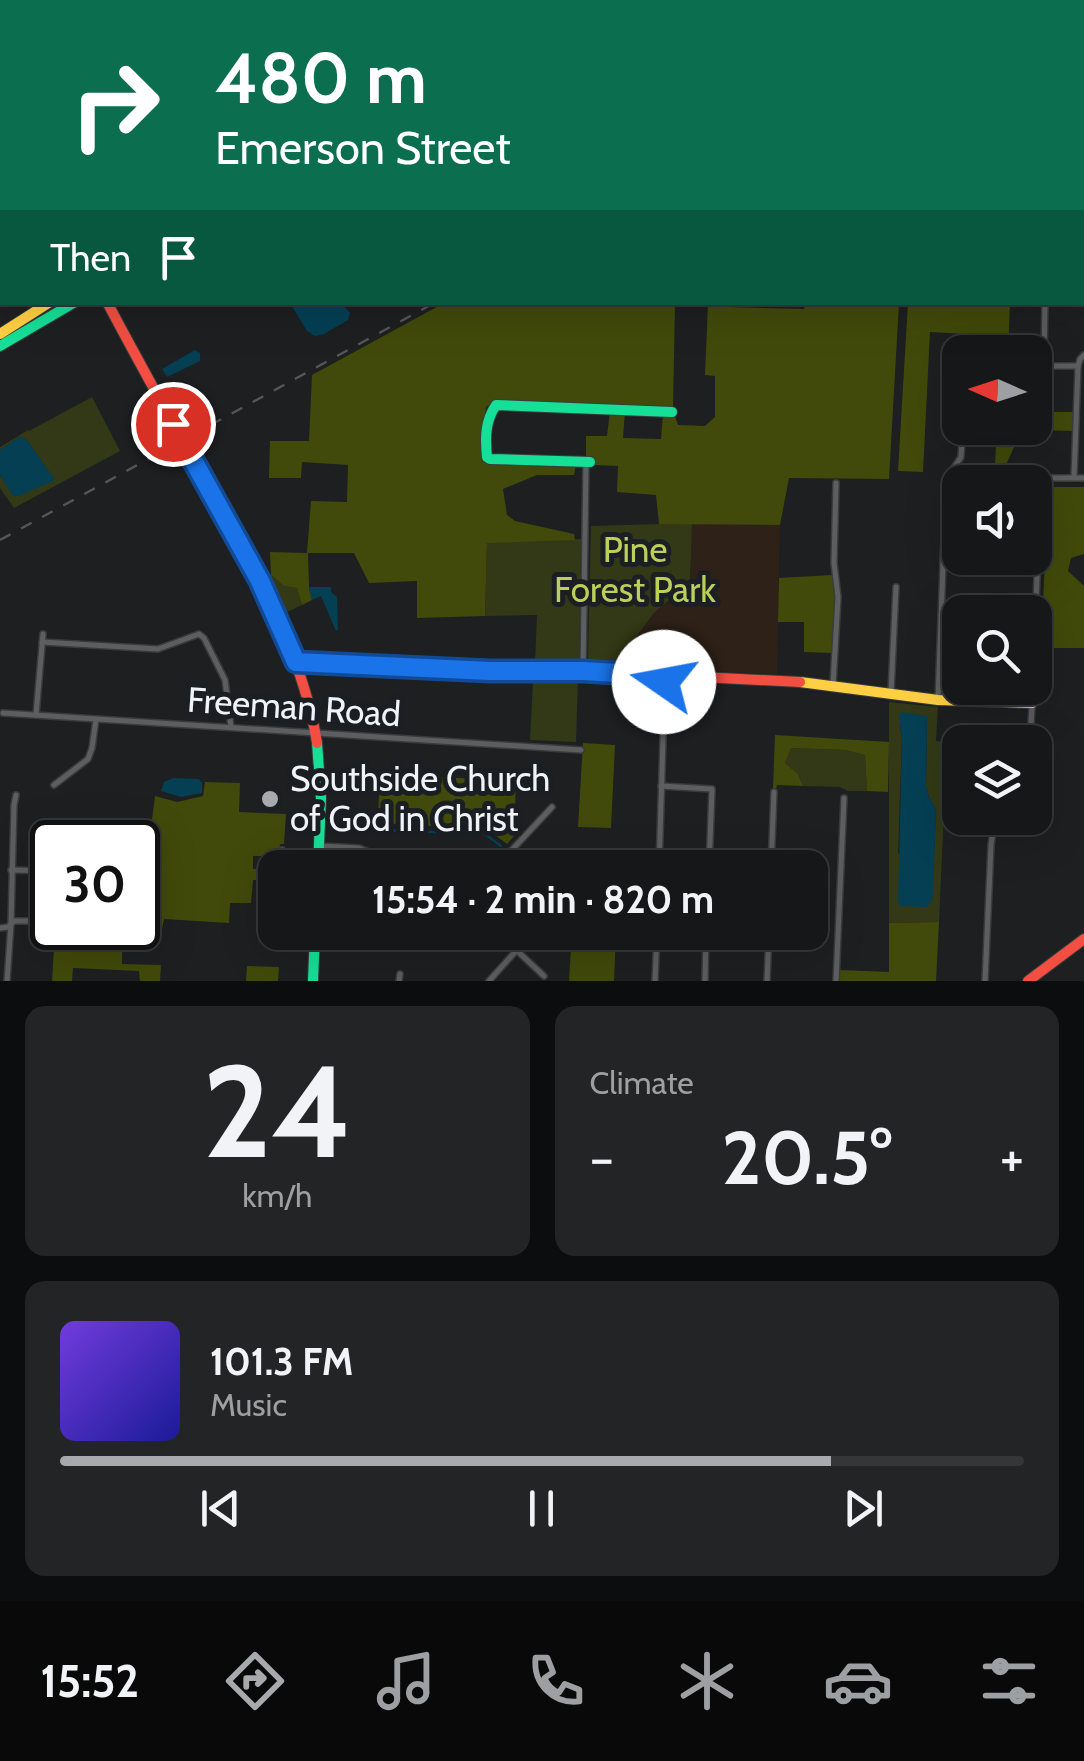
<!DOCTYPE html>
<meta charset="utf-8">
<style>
body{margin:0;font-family:Cabin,sans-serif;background:#232426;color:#f1f3f6;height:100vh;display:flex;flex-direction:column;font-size:38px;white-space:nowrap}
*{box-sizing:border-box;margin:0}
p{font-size:32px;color:#9e9fa2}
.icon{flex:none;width:55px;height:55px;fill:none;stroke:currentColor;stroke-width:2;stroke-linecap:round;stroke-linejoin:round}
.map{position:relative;height:981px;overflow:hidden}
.details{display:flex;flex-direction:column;gap:25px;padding:25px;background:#0c0d0e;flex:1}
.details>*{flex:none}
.top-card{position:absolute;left:0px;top:0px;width:1085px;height:305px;box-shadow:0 10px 40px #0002,0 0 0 2px #353638;background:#0b6e4f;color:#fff;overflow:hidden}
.needle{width:65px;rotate:273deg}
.controls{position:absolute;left:942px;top:335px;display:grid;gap:20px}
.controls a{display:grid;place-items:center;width:110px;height:110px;border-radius:20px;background:#161719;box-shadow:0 10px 40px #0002,0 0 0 2px #353638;font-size:50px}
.speed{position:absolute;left:30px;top:820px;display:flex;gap:20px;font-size:50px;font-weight:700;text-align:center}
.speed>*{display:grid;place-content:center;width:130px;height:130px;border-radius:50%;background:#161719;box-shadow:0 10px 40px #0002,0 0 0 2px #353638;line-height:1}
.speed .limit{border:5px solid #111;border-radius:15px;background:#fff;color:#111}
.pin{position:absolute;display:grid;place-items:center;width:85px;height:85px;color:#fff;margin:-42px;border:5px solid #fff;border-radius:50%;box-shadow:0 2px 10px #0007}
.me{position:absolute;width:110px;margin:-55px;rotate:282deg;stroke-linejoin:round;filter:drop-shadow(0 0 8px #0008)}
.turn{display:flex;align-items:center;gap:35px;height:210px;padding:0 50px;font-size:45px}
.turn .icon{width:130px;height:130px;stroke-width:2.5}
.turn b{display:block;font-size:70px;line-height:85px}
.then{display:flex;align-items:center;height:95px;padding:0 50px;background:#0003;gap:20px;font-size:38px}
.big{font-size:75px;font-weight:800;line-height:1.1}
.details .tile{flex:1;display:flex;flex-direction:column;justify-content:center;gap:15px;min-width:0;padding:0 35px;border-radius:20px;background:#232426}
.details .dial{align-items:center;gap:0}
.dial b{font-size:130px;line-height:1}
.song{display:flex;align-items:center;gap:30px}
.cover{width:120px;height:120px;border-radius:15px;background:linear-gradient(135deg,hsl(260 70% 55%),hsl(240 70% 35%))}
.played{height:10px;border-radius:5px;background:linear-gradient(90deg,#a7a9ac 80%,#353638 80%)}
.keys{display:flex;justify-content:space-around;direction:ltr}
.heat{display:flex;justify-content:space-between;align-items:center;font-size:55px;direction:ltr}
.details .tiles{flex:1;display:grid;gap:25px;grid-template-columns:1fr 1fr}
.tile:last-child{grid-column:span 2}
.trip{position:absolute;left:258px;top:850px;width:570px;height:100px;border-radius:20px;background:#161719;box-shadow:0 10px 40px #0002,0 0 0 2px #353638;font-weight:800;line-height:100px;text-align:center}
.menu{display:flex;height:160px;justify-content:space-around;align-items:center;background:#09090a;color:#9e9fa2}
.menu .icon{width:70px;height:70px}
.menu .on{color:#a7a9ac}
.menu b{font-size:45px;color:#f1f3f6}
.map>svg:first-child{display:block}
</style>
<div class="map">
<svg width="1084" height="981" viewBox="0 0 1084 981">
<rect width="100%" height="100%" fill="#1d1f21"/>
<path fill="#2e2118" d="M692,523l88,2 -3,149 -163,-7 40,-54 36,-31z"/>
<g fill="#333916" fill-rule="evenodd">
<path d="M92,397l28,54 -106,57 -14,-20v-13l13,20 41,-16 -28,-40 -7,-2 -19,13v-3l28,-17 1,1z"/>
<path d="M692,523l-2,59 -36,31 -37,49 -29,-2 3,-134z"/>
<path d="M581,539l-2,125 -44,-1 2,-48 -52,1 2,-74z"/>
<path d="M271,575l13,11 13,2 5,17 -15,7 -18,-35z"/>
<path d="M578,679l-2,63 -46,-2 3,-58z"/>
<path d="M889,702l49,5 -2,34 11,1 -8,180 -50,1zM927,716l-1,70 3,11 7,12 -4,92 -34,-48 4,-114 -2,-14z"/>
<path d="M791,748l55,2 19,5 2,36h-19l-8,-4 -37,-1 -5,-12 -13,-11z"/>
<path d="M284,852h26l-1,15 -26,1z"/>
</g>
<g fill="#414a0a">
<path d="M444,303h231l-2,106 -178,-8 -9,6 -5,50 5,6 90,2 -2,10h-37l-34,14 4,26 8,6 59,13 1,6 -88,3 -2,73 -68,2v-37l-48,2 -15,-30h-46l1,34 3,13 -10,5 -5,-17 -13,-2 -13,-11 -1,-23 37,1 4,-52 36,1 1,-37 -46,-3 -1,16h-32l1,-37h39l3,-66z"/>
<path d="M708,303h18l1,4 77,2 1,-6h94l-10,176 -100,-1 -9,47 -121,-1 -3,-29 -39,-3 1,-26 -24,-1 -1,-6h-7v-23h21l3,-25h15l-2,27 38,1 2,-25 12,2 3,9 27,1 10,-9v-41l-10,-1z"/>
<path d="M908,303h102l-2,49h-44v-18l-34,-2 -7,140 -25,-1z"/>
<path d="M1035,367h7l-3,45h36l-1,19 -35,-1 -4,-3z"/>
<path d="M997,428h18l1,15 -11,24 5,5 23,-1 4,3v21h-2v-13h-41z"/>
<path d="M1050,487h34v67l-13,4 -3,13 16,15v62h-43l7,-155z"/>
<path d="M832,575l3,20 -2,58 -29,-1v-30h-26l1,-44z"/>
<path d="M775,735l114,7 -1,50 -21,-1 -2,-36 -19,-5 -55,-2 -6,15 13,11 5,12 -26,-1 -1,4 -3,-1z"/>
<path d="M583,743l32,2 -4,83 -33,-1z"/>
<path d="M401,775l115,6 -2,55 -7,8 -20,-15 -109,-6 1,-33 22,-3z"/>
<path d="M205,782l35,1 -1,29 47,2 -2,30h-4l-1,12h-26v13h22v11h-22l-2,23h-21l-1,20 -65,-4 -2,10 -20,-1 -1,-4 -3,-1v-81h-49v-2l60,3 6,-47 22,6 26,-6z"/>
<path d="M939,922l-3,59h-97l1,-11 49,2v-49z"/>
<path d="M572,933h44l-2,48h-45z"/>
<path d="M54,948l68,2v14l39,1 -1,16h-20l-1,-10 -66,-3 -1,13h-20z"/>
<path d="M247,966l32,1 -1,14h-32z"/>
</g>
<g fill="#043f54">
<path d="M290,303h51l9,10 -2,7 -24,14 -9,2 -8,-5z"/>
<path d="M195,350l5,3v8l-33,16 -5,-8z"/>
<path d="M19,437l7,2 29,41 -36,16h-6l-13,-21v-25z"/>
<path d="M309,587h22v5l6,5 1,33 -2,1 -15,-35 -9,4z"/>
<path d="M902,712l25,4 -1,70 3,11 7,12 -3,83 -1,9 -5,6 -27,-1 -2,-4 4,-163 -3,-24z"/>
<path d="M173,778l26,1 3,4v10l-21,4 -20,-6 3,-9z"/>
</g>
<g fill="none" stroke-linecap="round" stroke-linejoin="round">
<g stroke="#043f54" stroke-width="2.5">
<path d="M332,828l153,6 16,12"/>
<path d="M513,856l12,12"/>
</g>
<defs>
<g id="street">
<path d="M258,0l1,2"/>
<path d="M65,2v-2"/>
<path d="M132,2v-2"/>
<path d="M198,2v-2"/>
<path d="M1003,2v-2"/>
<path d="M1082,66l2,-1"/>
<path d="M0,75l2,1"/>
<path d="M1082,134h2"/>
<path d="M1082,220h2"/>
<path d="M1045,302l-1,57 9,7h25"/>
<path d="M1074,478l4,-112 2,-7 4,-4"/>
<path d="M1035,624l6,-139 9,-7h34"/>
<path d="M42,642l116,7 41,-15 5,4 21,42 6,47"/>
<path d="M583,671l3,-209"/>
<path d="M833,685l5,-88 -4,-34 2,-80"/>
<path d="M891,692l5,-105"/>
<path d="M938,700l8,-215 2,-8 13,-20 2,-29"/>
<path d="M3,713l578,37"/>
<path d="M36,715l7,-81"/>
<path d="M1030,742l3,-54"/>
<path d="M54,785l34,-26 4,-11 4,-29"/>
<path d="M661,786l51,3 -3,79"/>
<path d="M320,846l39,2 12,5 12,11 43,4"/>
<path d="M281,868l1,-18"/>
<path d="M495,868l57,-61"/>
<path d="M659,868l6,-192"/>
<path d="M771,868l3,-76"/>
<path d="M11,870l41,1"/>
<path d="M138,925h1"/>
<path d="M0,928l8,-1 6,-6h38"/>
<path d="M497,932l47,44"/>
<path d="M7,981l4,-57 3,-119 2,-10"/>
<path d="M399,981l1,-7"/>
<path d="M489,981l44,-49"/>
<path d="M655,981l2,-49"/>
<path d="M705,981l1,-49"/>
<path d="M767,981l2,-49"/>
<path d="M836,981l8,-183"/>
<path d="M985,981l6,-136 4,-27"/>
</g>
<g id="fast">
<path d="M0,346l75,-44"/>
<path d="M590,462l-100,-3 -3,-2c-2,-19 -2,-36 9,-52l176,7"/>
<path d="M317,743l4,55 -3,70"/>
<path d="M313,981l2,-49"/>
</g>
<g id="slow">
<path d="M593,2l5,-2"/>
<path d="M0,151l2,3"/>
<path d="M0,334l50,-32"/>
<path d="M800,682l138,18 94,3"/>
</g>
<g id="jam">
<path d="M626,2l4,-2"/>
<path d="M107,302c37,70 76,139 114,209 40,73 83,148 96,232"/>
<path d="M296,662l194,9h93l217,11"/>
<path d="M1028,981l56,-42"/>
</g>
</defs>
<use href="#street" stroke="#393c3d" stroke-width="8"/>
<use href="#fast" stroke="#393c3d" stroke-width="12"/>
<use href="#slow" stroke="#393c3d" stroke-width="12"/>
<use href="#jam" stroke="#393c3d" stroke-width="12"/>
<use href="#street" stroke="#5c5e60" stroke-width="5"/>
<use href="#fast" stroke="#16e098" stroke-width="10"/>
<use href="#slow" stroke="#ffcf43" stroke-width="10"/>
<use href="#jam" stroke="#f24e42" stroke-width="10"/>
<g stroke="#545657" stroke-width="2.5" stroke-dasharray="12 12" stroke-linecap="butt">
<path d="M982,2l4,-2"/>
<path d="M0,540l436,-238"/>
</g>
</g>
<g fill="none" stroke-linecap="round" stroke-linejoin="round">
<defs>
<path id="route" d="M173,424l87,157 36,81 194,9h94l80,5v6"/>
</defs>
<use href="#route" stroke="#114b97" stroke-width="25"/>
<use href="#route" stroke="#1a73e8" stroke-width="18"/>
</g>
<circle fill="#a7a9ac" stroke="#1b1f23" stroke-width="4" cx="270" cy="799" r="10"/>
<g text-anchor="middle" stroke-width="10" stroke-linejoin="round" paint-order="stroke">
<g font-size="35" fill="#bcd059" stroke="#1b1f23">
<text x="635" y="562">Pine<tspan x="635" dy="40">Forest Park</tspan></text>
</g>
<g font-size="35" fill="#f1f4f7" stroke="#1b1f23">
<text transform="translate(294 707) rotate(4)" y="12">Freeman Road</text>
</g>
<g font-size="35" fill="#f1f4f7" stroke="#1b1f23" text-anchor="start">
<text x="290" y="791">Southside Church<tspan x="290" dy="40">of God in Christ</tspan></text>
</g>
</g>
</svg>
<div class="controls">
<a><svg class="needle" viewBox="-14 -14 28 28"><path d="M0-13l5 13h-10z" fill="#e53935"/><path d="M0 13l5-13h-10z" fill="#9e9fa2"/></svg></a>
<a><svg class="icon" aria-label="sound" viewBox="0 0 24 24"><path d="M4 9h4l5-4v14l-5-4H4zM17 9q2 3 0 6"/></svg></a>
<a><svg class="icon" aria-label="search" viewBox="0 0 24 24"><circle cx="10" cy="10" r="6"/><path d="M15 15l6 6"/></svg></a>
<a><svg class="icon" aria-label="layers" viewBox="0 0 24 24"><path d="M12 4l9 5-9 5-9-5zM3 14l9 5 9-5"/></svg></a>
</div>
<div class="speed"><div class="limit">30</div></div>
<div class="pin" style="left:173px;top:424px;background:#d93025"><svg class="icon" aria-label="arrive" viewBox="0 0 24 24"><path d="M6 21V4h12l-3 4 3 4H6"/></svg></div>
<svg class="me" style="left:664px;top:682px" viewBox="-20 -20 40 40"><circle r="19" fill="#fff"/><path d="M0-13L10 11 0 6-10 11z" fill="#1a73e8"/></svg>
<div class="trip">15:54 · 2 min · 820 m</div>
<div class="top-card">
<div class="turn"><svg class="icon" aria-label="right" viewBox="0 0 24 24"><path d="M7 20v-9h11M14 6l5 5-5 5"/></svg><div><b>480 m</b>Emerson Street</div></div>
<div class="then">Then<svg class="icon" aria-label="arrive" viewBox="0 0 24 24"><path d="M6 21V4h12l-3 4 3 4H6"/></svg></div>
</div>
</div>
<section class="details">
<div class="tiles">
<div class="tile dial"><b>24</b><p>km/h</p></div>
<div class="tile"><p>Climate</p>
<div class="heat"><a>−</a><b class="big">20.5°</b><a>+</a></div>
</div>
<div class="tile">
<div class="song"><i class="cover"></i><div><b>101.3 FM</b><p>Music</p></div></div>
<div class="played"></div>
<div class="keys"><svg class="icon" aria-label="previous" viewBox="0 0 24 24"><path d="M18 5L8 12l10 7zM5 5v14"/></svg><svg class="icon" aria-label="pause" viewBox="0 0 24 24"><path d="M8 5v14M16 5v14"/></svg><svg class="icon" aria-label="next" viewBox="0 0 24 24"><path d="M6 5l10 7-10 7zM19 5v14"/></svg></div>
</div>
</div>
</section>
<nav class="menu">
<b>15:52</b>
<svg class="icon on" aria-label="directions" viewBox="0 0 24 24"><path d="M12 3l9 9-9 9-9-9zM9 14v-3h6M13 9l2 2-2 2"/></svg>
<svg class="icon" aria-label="music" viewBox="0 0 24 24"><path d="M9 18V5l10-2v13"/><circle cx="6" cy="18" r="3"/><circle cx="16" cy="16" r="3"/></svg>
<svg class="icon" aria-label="phone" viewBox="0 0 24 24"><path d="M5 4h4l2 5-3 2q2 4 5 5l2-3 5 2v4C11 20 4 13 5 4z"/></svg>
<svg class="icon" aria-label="climate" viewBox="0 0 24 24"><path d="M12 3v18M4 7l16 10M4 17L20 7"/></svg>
<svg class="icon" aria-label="car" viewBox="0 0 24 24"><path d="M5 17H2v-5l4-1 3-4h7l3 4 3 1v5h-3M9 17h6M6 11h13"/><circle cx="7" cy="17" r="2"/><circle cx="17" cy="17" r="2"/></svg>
<svg class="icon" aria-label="filters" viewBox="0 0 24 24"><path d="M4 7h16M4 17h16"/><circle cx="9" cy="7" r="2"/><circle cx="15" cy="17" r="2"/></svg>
</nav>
